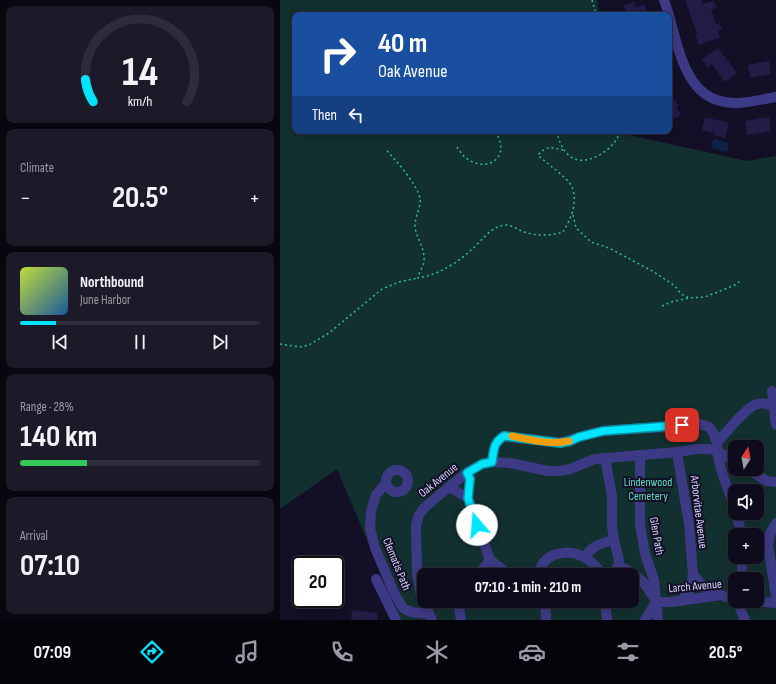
<!DOCTYPE html>
<meta charset="utf-8">
<style>
body{margin:0;font-family:"Sofia Sans Condensed",sans-serif;background:#1c1929;color:#f1f3f6;height:100vh;display:flex;flex-direction:column;font-size:15px;white-space:nowrap}
*{box-sizing:border-box;margin:0}
p{font-size:13px;color:#9b9ba3}
.icon{flex:none;width:22px;height:22px;fill:none;stroke:currentColor;stroke-width:2;stroke-linecap:round;stroke-linejoin:round}
.map{position:relative;flex:1;overflow:hidden}
.sheet{display:flex;flex-direction:column;gap:6px;padding:6px;background:#08060f;width:280px}
.sheet>*{flex:none}
.hud{position:absolute;left:12px;top:12px;width:380px;height:122px;border-radius:8px;box-shadow:0 2px 10px #0003,0 0 0 1px #2e2b3b;background:#1a4fa0;color:#fff;overflow:hidden}
.needle{width:26px;rotate:11deg}
.buttons{position:absolute;left:448px;top:440px;display:grid;gap:8px}
.buttons a{display:grid;place-items:center;width:36px;height:36px;border-radius:8px;background:#0e0b1c;box-shadow:0 2px 10px #0003,0 0 0 1px #2e2b3b;font-size:20px}
.speed{position:absolute;left:12px;top:556px;display:flex;gap:8px;font-size:20px;font-weight:700;text-align:center}
.speed>*{display:grid;place-content:center;width:52px;height:52px;border-radius:50%;background:#0e0b1c;box-shadow:0 2px 10px #0003,0 0 0 1px #2e2b3b;line-height:1}
.speed .limit{border:2px solid #111;border-radius:6px;background:#fff;color:#111}
.pin{position:absolute;display:grid;place-items:center;width:34px;height:34px;color:#fff;margin:-17px;border-radius:8px;box-shadow:0 2px 6px #0006}
.me{position:absolute;width:44px;margin:-22px;rotate:342deg;stroke-linejoin:round;filter:drop-shadow(0 0 3px #0008)}
.turn{display:flex;align-items:center;gap:14px;height:84px;padding:0 20px;font-size:18px}
.turn .icon{width:52px;height:52px;stroke-width:2.5}
.turn b{display:block;font-size:28px;line-height:34px}
.then{display:flex;align-items:center;height:38px;padding:0 20px;background:#0003;gap:8px;font-size:15px}
.big{font-size:30px;font-weight:700;line-height:1.1}
.sheet .card{flex:1;display:flex;flex-direction:column;justify-content:center;gap:6px;min-width:0;padding:0 14px;border-radius:8px;background:#1c1929}
.sheet .dial{align-items:center;gap:0}
.dial svg{height:104px;overflow:visible;fill:none;stroke:#2e2b3b;stroke-width:7;stroke-linecap:round;text-anchor:middle}
.dial text{fill:#f1f3f6;stroke:none}
.song{display:flex;align-items:center;gap:12px}
.cover{width:48px;height:48px;border-radius:6px;background:linear-gradient(135deg,hsl(70 70% 55%),hsl(210 70% 35%))}
.played{height:4px;border-radius:2px;background:linear-gradient(90deg,#00e5ff 15%,#2e2b3b 15%)}
.keys{display:flex;justify-content:space-around;direction:ltr}
.heat{display:flex;justify-content:space-between;align-items:center;font-size:22px;direction:ltr}
.charge{height:6px;border-radius:3px;background:linear-gradient(90deg,#34c759 28%,#2e2b3b 0)}
.trip{position:absolute;left:137px;top:568px;width:222px;height:40px;border-radius:8px;background:#0e0b1c;box-shadow:0 2px 10px #0003,0 0 0 1px #2e2b3b;font-weight:700;line-height:40px;text-align:center}
.tabs{display:flex;height:64px;justify-content:space-around;align-items:center;background:#06040b;color:#9b9ba3}
.tabs .icon{width:28px;height:28px}
.tabs .on{color:#00e5ff}
.tabs b{font-size:18px;color:#f1f3f6}
main{display:flex;flex:1;min-height:0}
.map>svg:first-child{display:block}
</style>
<main>
<section class="sheet">
<div class="card dial"><svg viewBox="0 0 100 80">
<path d="M14 69A42 42 0 1 1 86 69"/>
<path d="M14 69A42 42 0 0 1 8 52" stroke="#00e5ff"/>
<text x="50" y="56" font-size="32" font-weight="700">14</text>
<text x="50" y="72" font-size="11">km/h</text>
</svg></div>
<div class="card"><p>Climate</p>
<div class="heat"><a>−</a><b class="big">20.5°</b><a>+</a></div>
</div>
<div class="card">
<div class="song"><i class="cover"></i><div><b>Northbound</b><p>June Harbor</p></div></div>
<div class="played"></div>
<div class="keys"><svg class="icon" aria-label="previous" viewBox="0 0 24 24"><path d="M18 5L8 12l10 7zM5 5v14"/></svg><svg class="icon" aria-label="pause" viewBox="0 0 24 24"><path d="M8 5v14M16 5v14"/></svg><svg class="icon" aria-label="next" viewBox="0 0 24 24"><path d="M6 5l10 7-10 7zM19 5v14"/></svg></div>
</div>
<div class="card"><p>Range · 28%</p><b class="big">140 km</b><div class="charge"></div></div>
<div class="card"><p>Arrival</p><b class="big">07:10</b></div>
</section>
<div class="map">
<svg width="496" height="620" viewBox="0 0 496 620">
<rect width="100%" height="100%" fill="#130f26"/>
<path fill="#12302f" fill-rule="evenodd" d="M0,0h317l3,15h-305v116h328l1,3 123,27 29,-5v464h-375l-64,-151 -57,40zM455,447h22v22h-22zM455,491h22v22h-22zM455,535h22v22h-22zM144,575h208v26h-208zM455,579h22v22h-22z"/>
<path fill="#0c2248" d="M434,139l15,4 -2,9 -15,-4v-3h-1l1,-4 1,1z"/>
<g fill="#241b47">
<path d="M405,0h16l1,4 12,-3 3,7 -6,2 5,14 3,-1 3,6 -4,2 2,6 -21,8 -4,-11 2,-1z"/>
<path d="M354,2l2,5 8,-3 4,11h-21l-3,-10z"/>
<path d="M438,48l19,25 -12,9 -13,-18 -4,4 -6,-9z"/>
<path d="M489,61l2,13 -21,4 -2,-13z"/>
<path d="M389,92l10,14 -3,2 5,6 -9,7 -3,-4z"/>
<path d="M425,117l24,6 -4,15 -11,-3 1,-2 -13,-3z"/>
<path d="M489,117l2,14 -24,4 -2,-14z"/>
<path d="M72,610l25,3v7h-26z"/>
</g>
<g fill="none" stroke-linecap="round" stroke-linejoin="round">
<g stroke="#2fb8b0" stroke-width="1.5" stroke-dasharray="2 3" stroke-linecap="butt">
<path d="M312,0l4,15"/>
<path d="M277,131c2,12 8,26 21,29 14,3 41,-14 41,-29"/>
<path d="M177,147c17,31 59,17 38,-16"/>
<path d="M107,151c9,9 32,36 33,48 1,8 -5,17 -5,27 1,12 9,20 9,32 1,7 -5,13 -6,20 19,-3 38,-14 52,-27 11,-9 19,-23 34,-26 7,-1 14,5 20,7 12,4 28,4 39,0 8,-13 15,-30 9,-45 -4,-8 -14,-15 -20,-20 -5,-5 -10,-7 -14,-12 8,-9 13,-8 25,-5"/>
<path d="M293,215l3,13 15,14 18,6 45,24 21,14 6,8 8,4 16,-1 30,-12 5,-4"/>
<path d="M382,306l9,-4 18,-4"/>
<path d="M0,344l20,3 9,-2 20,-12 53,-44 17,-7 19,-4"/>
</g>
<g stroke="#3d3a85" stroke-width="10">
<path d="M384,0l5,15"/>
<path d="M389,16c11,37 18,88 67,87 14,0 27,-4 40,-6"/>
<path d="M492,391l4,34"/>
<path d="M397,452l12,72 4,51 -2,12 -9,14"/>
<path d="M360,455v69l5,30 9,26 4,40"/>
<path d="M325,458l7,38v30l2,14 5,20 -1,6 -6,9"/>
<path d="M212,462c2,-12 1,-19 12,-26l56,7 33,-10 21,-3 54,-3 29,-4 12,4 4,5 4,11"/>
<path d="M467,469l20,12 9,1"/>
<circle cx="117" cy="481" r="11"/>
<path d="M187,473l3,6 -2,19"/>
<path d="M106,483l-10,12 -5,16 -1,17 5,20 20,47 8,13 8,4 17,2"/>
<path d="M169,487l19,11 22,62"/>
<path d="M455,509c-7,-22 -18,-43 -18,-66 8,-9 30,-37 40,-39 5,-2 11,0 16,2"/>
<path d="M456,513l6,22"/>
<path d="M496,523l-6,11 -2,11 8,52"/>
<path d="M305,557c7,-11 16,-14 29,-17"/>
<path d="M338,566c17,6 27,16 36,32"/>
<path d="M198,575l12,-15 20,15"/>
<path d="M259,575c2,-21 26,-27 43,-19 9,4 15,11 21,19"/>
<path d="M413,575l11,12 13,8"/>
<path d="M96,579l20,41"/>
<path d="M461,579l2,-22"/>
<path d="M265,601l1,19"/>
<path d="M325,601l2,19"/>
<path d="M457,601l8,19"/>
<path d="M472,601l24,2"/>
<path d="M376,602h15l50,-7 14,5"/>
<path d="M152,620l-11,-24 -4,-22 -1,-49 3,-10 5,-7 25,-21 20,-16 13,-7 10,-2 18,1 38,8h11l11,-2 25,-10 82,-7 20,-3h12l8,2 18,11"/>
<path d="M181,620l-2,-13 2,-6"/>
<path d="M365,620l11,-18"/>
</g>
</g>
<g fill="none" stroke-linecap="round" stroke-linejoin="round">
<defs>
<path id="route" d="M197,525l-9,-27 2,-19 -3,-6 15,-9 10,-2c2,-12 1,-19 12,-26l56,7 10,-2 9,-4 24,-6 79,-6"/>
</defs>
<use href="#route" stroke="#0095a6" stroke-width="10"/>
<use href="#route" stroke="#00e5ff" stroke-width="7"/>
<path stroke="#f59e0b" stroke-width="7" d="M232,436c18,4 39,9 57,5"/>
</g>
<g text-anchor="middle" stroke-width="4" stroke-linejoin="round" paint-order="stroke">
<g font-size="12" fill="#d9d4ff" stroke="#130f26">
<text transform="translate(158 480) rotate(-39)" y="4">Oak Avenue</text>
<text transform="translate(419 512) rotate(83)" y="4">Arborvitae Avenue</text>
<text transform="translate(377 536) rotate(80)" y="4">Glen Path</text>
<text transform="translate(117 564) rotate(68)" y="4">Clematis Path</text>
<text transform="translate(415 586) rotate(-5)" y="4">Larch Avenue</text>
</g>
<g font-size="12" fill="#5fe0c0" stroke="#130f26">
<text x="368" y="486">Lindenwood<tspan x="368" dy="14">Cemetery</tspan></text>
</g>
</g>
</svg>
<div class="buttons">
<a><svg class="needle" viewBox="-14 -14 28 28"><path d="M0-13l5 13h-10z" fill="#e53935"/><path d="M0 13l5-13h-10z" fill="#9b9ba3"/></svg></a>
<a><svg class="icon" aria-label="sound" viewBox="0 0 24 24"><path d="M4 9h4l5-4v14l-5-4H4zM17 9q2 3 0 6"/></svg></a>
<a>+</a>
<a>−</a>
</div>
<div class="speed"><div class="limit">20</div></div>
<div class="pin" style="left:402px;top:425px;background:#d93025"><svg class="icon" aria-label="arrive" viewBox="0 0 24 24"><path d="M6 21V4h12l-3 4 3 4H6"/></svg></div>
<svg class="me" style="left:197px;top:525px" viewBox="-20 -20 40 40"><circle r="19" fill="#fff"/><path d="M0-13L10 11 0 6-10 11z" fill="#00e5ff"/></svg>
<div class="trip">07:10 · 1 min · 210 m</div>
<div class="hud">
<div class="turn"><svg class="icon" aria-label="right" viewBox="0 0 24 24"><path d="M7 20v-9h11M14 6l5 5-5 5"/></svg><div><b>40 m</b>Oak Avenue</div></div>
<div class="then">Then<svg class="icon" aria-label="left" viewBox="0 0 24 24"><path d="M17 20v-9H6M10 6l-5 5 5 5"/></svg></div>
</div>
</div>
</main>
<nav class="tabs">
<b>07:09</b>
<svg class="icon on" aria-label="directions" viewBox="0 0 24 24"><path d="M12 3l9 9-9 9-9-9zM9 14v-3h6M13 9l2 2-2 2"/></svg>
<svg class="icon" aria-label="music" viewBox="0 0 24 24"><path d="M9 18V5l10-2v13"/><circle cx="6" cy="18" r="3"/><circle cx="16" cy="16" r="3"/></svg>
<svg class="icon" aria-label="phone" viewBox="0 0 24 24"><path d="M5 4h4l2 5-3 2q2 4 5 5l2-3 5 2v4C11 20 4 13 5 4z"/></svg>
<svg class="icon" aria-label="climate" viewBox="0 0 24 24"><path d="M12 3v18M4 7l16 10M4 17L20 7"/></svg>
<svg class="icon" aria-label="car" viewBox="0 0 24 24"><path d="M5 17H2v-5l4-1 3-4h7l3 4 3 1v5h-3M9 17h6M6 11h13"/><circle cx="7" cy="17" r="2"/><circle cx="17" cy="17" r="2"/></svg>
<svg class="icon" aria-label="filters" viewBox="0 0 24 24"><path d="M4 7h16M4 17h16"/><circle cx="9" cy="7" r="2"/><circle cx="15" cy="17" r="2"/></svg>
<b>20.5°</b>
</nav>
